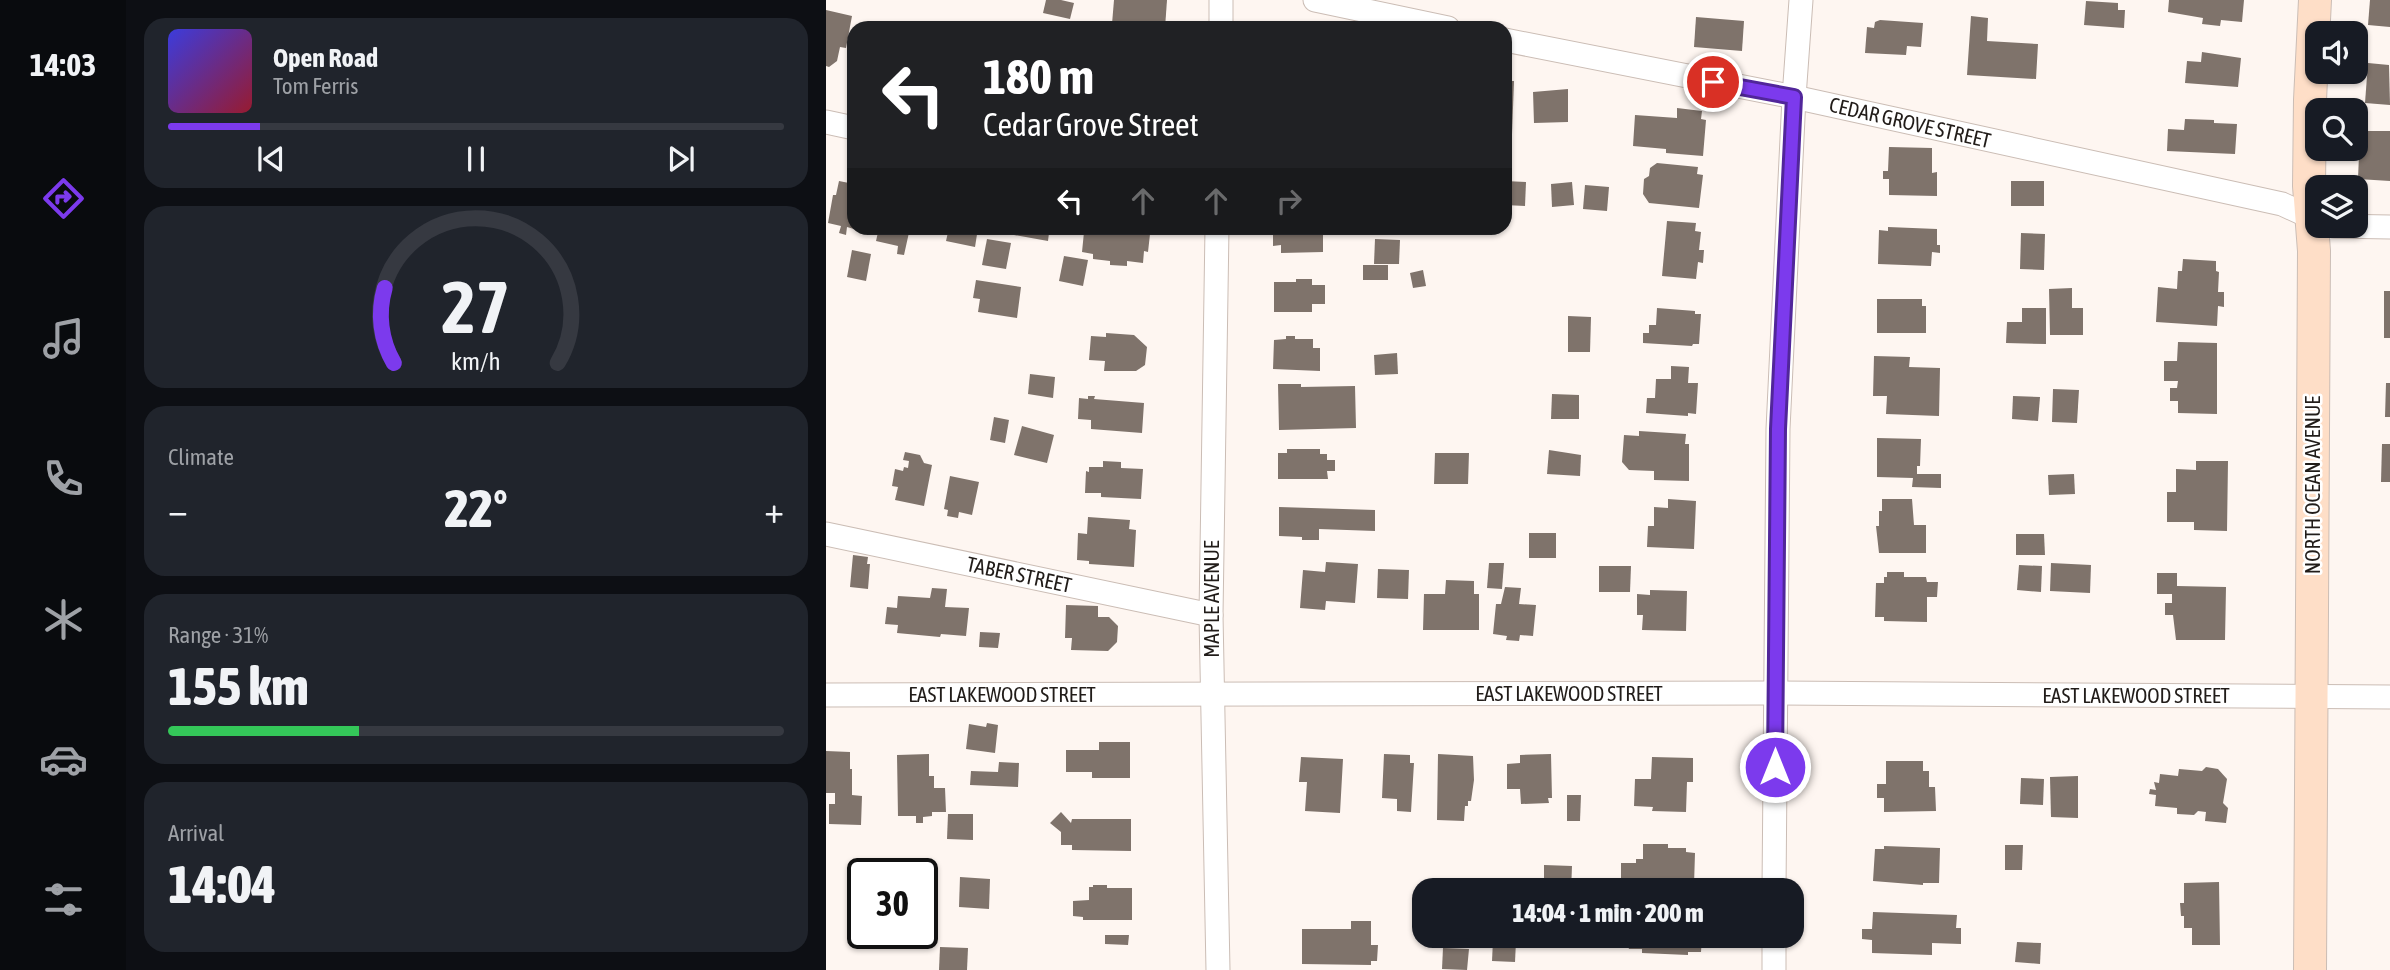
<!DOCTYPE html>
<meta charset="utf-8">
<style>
body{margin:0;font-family:"Asap Condensed",sans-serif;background:#20242c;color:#f1f3f6;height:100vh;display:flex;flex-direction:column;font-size:26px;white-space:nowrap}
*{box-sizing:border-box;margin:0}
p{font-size:23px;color:#9ea1a6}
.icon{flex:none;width:38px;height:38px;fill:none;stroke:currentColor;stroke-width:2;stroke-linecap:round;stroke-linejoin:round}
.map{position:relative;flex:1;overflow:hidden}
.drawer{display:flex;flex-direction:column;gap:18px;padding:18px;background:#0d0f14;width:700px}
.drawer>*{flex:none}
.guide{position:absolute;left:21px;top:21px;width:665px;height:214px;border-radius:21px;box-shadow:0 2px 5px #0004;background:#202124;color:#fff;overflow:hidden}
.controls{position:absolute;left:1479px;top:21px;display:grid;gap:14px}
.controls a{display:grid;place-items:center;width:63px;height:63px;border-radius:14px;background:#171b24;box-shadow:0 2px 5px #0004;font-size:35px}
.speed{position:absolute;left:21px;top:858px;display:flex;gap:14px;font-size:35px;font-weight:700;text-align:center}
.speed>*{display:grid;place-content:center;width:91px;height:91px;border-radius:50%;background:#171b24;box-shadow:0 2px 5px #0004;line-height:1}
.speed .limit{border:4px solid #111;border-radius:10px;background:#fff;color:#111}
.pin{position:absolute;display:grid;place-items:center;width:60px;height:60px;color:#fff;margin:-30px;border:4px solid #fff;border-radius:50%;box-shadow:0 2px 7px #0007}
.me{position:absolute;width:77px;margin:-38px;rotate:0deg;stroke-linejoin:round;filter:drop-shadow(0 0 5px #0008)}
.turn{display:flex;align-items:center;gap:24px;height:147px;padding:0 21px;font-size:32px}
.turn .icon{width:91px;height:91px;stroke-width:2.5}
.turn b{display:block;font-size:49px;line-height:60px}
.lanes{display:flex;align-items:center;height:66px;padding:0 21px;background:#0003;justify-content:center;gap:35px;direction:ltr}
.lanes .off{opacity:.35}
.big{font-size:52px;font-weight:800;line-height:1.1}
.drawer .card{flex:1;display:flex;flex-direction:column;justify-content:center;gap:10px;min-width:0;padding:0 24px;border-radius:21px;background:#20242c}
.drawer .dial{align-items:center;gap:0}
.dial svg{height:182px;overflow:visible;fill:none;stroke:#363941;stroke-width:7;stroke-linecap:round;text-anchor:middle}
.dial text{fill:#f1f3f6;stroke:none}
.song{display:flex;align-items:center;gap:21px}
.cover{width:84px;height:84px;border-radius:10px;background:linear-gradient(135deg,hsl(240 70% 55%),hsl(350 70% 35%))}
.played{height:7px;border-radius:4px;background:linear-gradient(90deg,#7c3aed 15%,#363941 15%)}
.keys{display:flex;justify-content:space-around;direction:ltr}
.heat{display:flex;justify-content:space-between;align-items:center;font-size:38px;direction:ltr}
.charge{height:10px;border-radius:5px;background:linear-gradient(90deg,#34c759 31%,#363941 0)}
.trip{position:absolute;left:586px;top:878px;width:392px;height:70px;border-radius:21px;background:#171b24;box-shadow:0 2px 5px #0004;font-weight:800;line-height:70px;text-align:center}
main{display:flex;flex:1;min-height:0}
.tabs{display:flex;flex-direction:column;width:126px;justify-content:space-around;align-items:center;background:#090b0e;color:#9ea1a6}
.tabs .icon{width:49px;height:49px}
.tabs .current{color:#7c3aed}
.tabs b{font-size:32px;color:#f1f3f6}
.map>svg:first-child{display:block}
</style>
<main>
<nav class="tabs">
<b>14:03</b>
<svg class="icon current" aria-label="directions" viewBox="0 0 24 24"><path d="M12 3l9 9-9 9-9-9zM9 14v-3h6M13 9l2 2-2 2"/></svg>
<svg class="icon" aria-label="music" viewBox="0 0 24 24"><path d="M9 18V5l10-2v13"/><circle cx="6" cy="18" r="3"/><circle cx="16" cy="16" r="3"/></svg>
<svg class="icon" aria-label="phone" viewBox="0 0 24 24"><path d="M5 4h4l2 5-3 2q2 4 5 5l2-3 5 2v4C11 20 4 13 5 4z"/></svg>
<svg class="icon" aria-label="climate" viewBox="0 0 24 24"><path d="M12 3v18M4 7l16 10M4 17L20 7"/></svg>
<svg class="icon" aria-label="car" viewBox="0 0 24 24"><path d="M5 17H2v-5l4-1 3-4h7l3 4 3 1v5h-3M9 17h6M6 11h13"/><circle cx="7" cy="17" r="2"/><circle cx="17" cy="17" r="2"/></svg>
<svg class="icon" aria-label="filters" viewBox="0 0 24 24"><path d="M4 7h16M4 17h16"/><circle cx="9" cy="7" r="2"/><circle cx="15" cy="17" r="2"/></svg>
</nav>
<section class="drawer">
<div class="card">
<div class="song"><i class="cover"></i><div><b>Open Road</b><p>Tom Ferris</p></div></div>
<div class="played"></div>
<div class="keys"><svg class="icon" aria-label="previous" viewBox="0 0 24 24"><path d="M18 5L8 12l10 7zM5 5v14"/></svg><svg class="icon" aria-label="pause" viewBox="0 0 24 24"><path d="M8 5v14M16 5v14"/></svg><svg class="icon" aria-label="next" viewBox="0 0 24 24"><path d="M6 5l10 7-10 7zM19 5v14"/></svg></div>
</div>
<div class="card dial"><svg viewBox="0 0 100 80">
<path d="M14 69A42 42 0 1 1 86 69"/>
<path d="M14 69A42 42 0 0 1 10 36" stroke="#7c3aed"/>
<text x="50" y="56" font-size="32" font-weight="700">27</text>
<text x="50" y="72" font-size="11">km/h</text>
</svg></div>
<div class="card"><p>Climate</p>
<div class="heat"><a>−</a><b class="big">22°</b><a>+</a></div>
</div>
<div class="card"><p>Range · 31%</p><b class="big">155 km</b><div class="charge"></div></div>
<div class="card"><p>Arrival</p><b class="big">14:04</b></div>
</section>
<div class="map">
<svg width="1564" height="970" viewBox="0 0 1564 970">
<rect width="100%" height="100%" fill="#fef6f1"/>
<g fill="#7f736b">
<path d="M220,0h15l13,3 -4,16 -27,-6z"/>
<path d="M288,0h53l-2,28 -53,-4z"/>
<path d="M1343,0h75l-2,22 -21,-2 -1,6 -18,-2 1,-6 -35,-6z"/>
<path d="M1544,0h20v27l-22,-2z"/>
<path d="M1260,1l32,2v7h7l-1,18 -40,-3z"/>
<path d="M0,10l26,6 -6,32 -6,-1 -3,14 -8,6 -3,-1z"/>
<path d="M1145,16l17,2 -1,23 51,3 -2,35 -69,-4z"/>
<path d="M870,17l48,4 -2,30 -48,-4z"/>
<path d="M1054,20l43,3 -2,24 -14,-1 -1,9 -41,-2 2,-26 7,1 1,-6z"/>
<path d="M1376,52l39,6 -3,29 -53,-4 2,-22 14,1z"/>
<path d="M1542,63l21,2 1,40 -25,-2z"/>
<path d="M679,81h9l-2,53h-7z"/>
<path d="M742,89v33l-34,1 -1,-31z"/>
<path d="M851,108l25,3 -1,8 5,1 -3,36 -37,-3v-4l-33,-3 2,-31 42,3z"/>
<path d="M1359,119l29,1v3l23,1 -2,30 -68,-3 1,-22 16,1z"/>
<path d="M1534,131h30v50l-32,-2z"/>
<path d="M1063,147l43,1v25l5,-1v24l-48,-1v-16h-6v-8h5z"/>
<path d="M831,163l41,4 -1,7 6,1 -4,33 -50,-5 -6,-9 1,-15 5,-3 1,-8z"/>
<path d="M13,181l15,3v45l-7,-2 -1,8 -7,-2 2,-7 -13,-3 5,-28h3z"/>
<path d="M679,181l21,1 -1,24 -20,-1z"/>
<rect x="1185" y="181" width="33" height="25"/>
<path d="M746,182l2,23 -22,2 -1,-23z"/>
<path d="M759,185l24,2 -2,24 -24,-2z"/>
<path d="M841,221l29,2 -1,8 6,1 -2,18h5l-1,13 -5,-1 -2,17 -34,-3z"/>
<path d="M1062,227l49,2v16h3v8l-8,-1 -1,14 -53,-2 1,-34 9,1z"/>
<path d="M53,228h31l-6,27 -7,-1 1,-8 -22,-5z"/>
<path d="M123,228h29l-3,19 -29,-6z"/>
<path d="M189,228h44l-1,6 -9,-1 -1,8 -34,-6z"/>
<path d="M271,228h48l-1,5 6,1 -2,18 -4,-1 -1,12 -16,-2v5l-17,-1v-4l-17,-2v-5l-11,-2 2,-20 12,2z"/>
<path d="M447,228h50v24l-42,1v-8l-8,1z"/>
<path d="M1195,233l24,1 -1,36 -24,-1z"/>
<path d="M161,239l24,4 -5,26 -24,-4z"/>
<path d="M549,239l25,1 -1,24h-25z"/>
<path d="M26,250l19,4 -5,27 -19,-4z"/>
<path d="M238,256l24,4 -5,26 -24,-5z"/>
<path d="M1357,259l33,2v10l3,1 -1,20h6v15l-6,-1 -1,20 -61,-4 2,-35 19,2 1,-18h4z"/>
<rect x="537" y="265" width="25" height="15"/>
<path d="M597,270l3,16 -13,2 -3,-15z"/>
<path d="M470,279h16v6h13v19h-13v8h-38v-30h22z"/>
<path d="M150,280l45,7 -4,31 -39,-6 2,-13 -7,-1z"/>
<path d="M1246,288v20h11v27h-33l-1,-46z"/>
<rect x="1558" y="291" width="6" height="47"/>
<path d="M1051,299h45v7h4v27h-49z"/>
<path d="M831,308l38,3v3h6l-2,30h-6l-1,2 -49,-3v-10h6v-8h7z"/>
<path d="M1196,308h24v36l-40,-1 1,-21h15z"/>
<path d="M742,316l23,1 -1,35h-22z"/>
<path d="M280,333l28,2 13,12 -2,18 -9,6h-32l1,-10 -16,-1 2,-24 15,1z"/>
<path d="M460,336h9v3h18v9h7v23l-47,-2 1,-29 12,-1z"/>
<path d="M1352,342l39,1v71l-39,-1v-12h-8v-13h7l1,-7h-14v-20h13z"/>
<path d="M571,353l1,21 -23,1 -1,-20z"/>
<path d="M1048,356l36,1 -1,10 31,1 -1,48 -53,-2 1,-18h-14z"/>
<path d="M845,366l18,1 -1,16h10l-2,31 -8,-1v3l-42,-3 1,-15h8l1,-19h15z"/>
<path d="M204,374l25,3 -2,21 -25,-4z"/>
<path d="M1560,383h4v34h-5z"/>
<path d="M452,384h23v3l54,-1 1,42 -77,2z"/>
<path d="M1227,389l26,1 -2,33 -25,-1z"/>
<path d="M726,394l27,1v24h-28z"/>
<path d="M262,396h7l-1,3 50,4 -2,30 -51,-4v-9l-13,-1 1,-21 9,1z"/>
<path d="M1187,396l27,1 -2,24 -26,-2z"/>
<path d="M168,417l15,3 -4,23 -15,-3z"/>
<path d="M196,426l32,9 -7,28 -33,-8z"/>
<path d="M813,431l47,3 -1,10h4v37l-35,-1v-9l-25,-1 -7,-8 2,-27 15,1z"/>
<path d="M1051,438l44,1 -1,27h-3v8h24v14l-29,-1 1,-9 -36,-1z"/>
<path d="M1556,444h8v38h-9z"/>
<path d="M461,449h33v5h7v6h8v11h-8l1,8h-50v-26h9z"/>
<path d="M723,450l32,5 -1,21 -33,-2z"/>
<path d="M79,452l15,3 4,8 8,2 -8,41 -29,-6 3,-13 -6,-1 3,-17 8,2 1,-4 4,1 1,-7 -6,-1z"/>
<path d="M609,453h34l-1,31h-34z"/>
<path d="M277,461l18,1v6l22,1 -2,30 -40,-2v-4h-16l1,-22 3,1v-5h14z"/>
<path d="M1370,461h32l-1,70 -33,-1v-8h-27v-30h9v-23l20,1z"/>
<path d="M1248,474l1,20 -26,1 -1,-20z"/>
<path d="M124,476l29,6 -7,33 -13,-3 -1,6 -11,-2 1,-6 -4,-1z"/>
<path d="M842,499l28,2 -2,48 -47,-2 1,-21h6v-19l14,1z"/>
<path d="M1056,499h30l2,26h12v28h-47l-3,-27h3v-15h3z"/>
<path d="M453,507l96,3v21l-56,-2v11h-17v-3l-23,-1z"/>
<path d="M262,517l42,3 -1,9 7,1 -2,37 -45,-3v-3l-12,-1 1,-27 9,1z"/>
<rect x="703" y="533" width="27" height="25"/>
<path d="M1190,534h28l1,21h-29z"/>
<path d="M27,555l15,2 -1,7h3l-2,25 -18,-2z"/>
<path d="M500,562l32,2 -3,39 -29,-2 -1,9 -25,-2 3,-38 22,2z"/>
<path d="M663,563h15l-2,26 -15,-1z"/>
<path d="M1225,563l40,2 -1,28 -40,-2z"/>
<path d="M1193,565l23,1 -1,26 -24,-2z"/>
<path d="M773,566h32l-1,26h-31z"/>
<path d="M552,569l31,1 -1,29 -31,-1z"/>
<path d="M1061,572h17v5h22l1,5h11l-1,15h-10v25l-43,-1v-4h-9l1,-34h8v-6h3z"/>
<path d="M1331,573h20v13l49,1 -1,53h-49l-3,-25h-8v-12h7v-9h-15z"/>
<path d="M620,580l28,1v13h5v36h-56l1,-36h21z"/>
<path d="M679,587l16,1 -2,16 17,1 -3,31 -13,-1 -1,6 -13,-1 1,-4 -14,-2 3,-30h5z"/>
<path d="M106,588l15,1 -2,18 24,1 -3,28 -25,-2 -1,3 -43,-4 1,-8 -13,-1 2,-17 10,1 1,-12 32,2z"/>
<path d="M824,590l37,1 -1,40 -44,-1 1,-15h-6v-21l13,1z"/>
<path d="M240,605l32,1v11h11l9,9 -1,16 -9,9 -37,-1 1,-12h-7z"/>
<path d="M154,632l20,1 -2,15 -19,-1z"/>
<path d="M161,723l11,2 -3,28 -29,-4 3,-25 17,3z"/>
<path d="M273,742h31v36h-38v-6h-26v-22h33z"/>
<path d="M0,751l24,1v17h2v26l10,1 -1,29 -32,-1v-20h6v-11h-9z"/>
<path d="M103,754v22h5v12h11l1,24h-14v4l-9,1v6h-7v-7h-18l-1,-61z"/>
<path d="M558,754l26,1v8h4l-3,49 -14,-1v-12l-15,-1z"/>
<path d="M612,754l35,2 1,24 -3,21h-3v5h-3l-1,15 -27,-1z"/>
<path d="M725,754l1,44h-4l1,5 -28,1 -1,-15h-13v-25l13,-1v-8z"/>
<path d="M475,757l42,2 -3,54 -35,-2 2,-29h-8z"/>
<path d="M826,757l41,1v24h-6l-1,30 -34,-1 1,-4 -19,-1 1,-27h16z"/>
<path d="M1060,761h37v10h6v16h6l1,24 -52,1v-14h-7v-14h9z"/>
<path d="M173,762l20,1 -1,24 -48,-2 1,-14 27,1z"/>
<path d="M1380,767l12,2 9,10 -4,24 5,5 -2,15 -21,-2 1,-9 -8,-1 -4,4 -17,-1v-6l-22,-2 1,-11 -7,-1 1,-5 6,1 -2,-8 5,1 1,-9 18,2 1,-7 23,2z"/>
<path d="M1252,776v42l-27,-1 -1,-40z"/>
<path d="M1195,778l23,1 -1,26 -23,-1z"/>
<path d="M741,795h14l-1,26h-13z"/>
<path d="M235,812l10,11 1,-4h59v32l-59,-1v-5h-11v-13l-11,-9z"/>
<path d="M122,814h25v26l-26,-1z"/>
<path d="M817,844h25v4h18v4l9,1 -1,32 -59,-1v-6h-14v-15h15v-4h7z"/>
<path d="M1179,845h18l-1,25h-17z"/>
<path d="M1058,846l56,2 -1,35h-16v2l-50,-4 2,-32h9z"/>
<path d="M718,865l28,1 -1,25h-27z"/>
<path d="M134,877l30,2 -1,30 -30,-2z"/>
<path d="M1393,882l1,63h-28v-17h-8v-12h-3l-1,-13h4v-20z"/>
<path d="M267,885h14v3h25v32h-49v-3l-10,-1v-15l16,-1v-13h4z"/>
<path d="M1047,912l84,3 -1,13h5v16l-29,-1v12l-60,-2v-13l-10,-1v-10h10z"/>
<path d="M525,921h20v24h7l-1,16h-6v4l-69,-1v-35h49z"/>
<path d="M279,935h24l-1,10 -23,-1z"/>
<path d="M798,936h78l-1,16h-13v3l-46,-2v-4h-13z"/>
<path d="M667,940l23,1 -1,21 -23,-1z"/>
<path d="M1191,942l24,1 -1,21 -25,-2z"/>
<path d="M114,947l28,1 -1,22h-28z"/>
<path d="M617,948l26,1 -2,21 -25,-1z"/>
</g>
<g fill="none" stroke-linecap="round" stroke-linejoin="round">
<defs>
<g id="street">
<path d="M489,0l133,28"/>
<path d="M395,28v-28"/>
<path d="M679,40l289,57 488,107 35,16"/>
<path d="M0,122l28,6"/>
<path d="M1508,226l56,1"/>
<path d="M391,228l-6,387 7,355"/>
<path d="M0,534l385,81"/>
<path d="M0,695l950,-2 614,4"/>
<path d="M948,891l4,-462 16,-332 7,-97"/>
<path d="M948,970v-34"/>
</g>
<path id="secondary" d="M1484,970l4,-719 -5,-65 1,-86 5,-100"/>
</defs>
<use href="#street" stroke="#cbbdb5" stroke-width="25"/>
<use href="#secondary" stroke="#cbbdb5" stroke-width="34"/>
<use href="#street" stroke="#fff" stroke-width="23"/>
<use href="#secondary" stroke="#fedec7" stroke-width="32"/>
</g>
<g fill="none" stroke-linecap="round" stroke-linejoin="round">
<defs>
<path id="route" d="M887,82l81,15 -16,332 -3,338"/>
</defs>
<use href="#route" stroke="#51269a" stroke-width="18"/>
<use href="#route" stroke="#7c3aed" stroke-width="12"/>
</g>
<g text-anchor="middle" stroke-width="5" stroke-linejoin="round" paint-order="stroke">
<g font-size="21" fill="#211c19" stroke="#fff">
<text transform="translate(1084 123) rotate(13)" y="7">CEDAR GROVE STREET</text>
<text transform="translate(1487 485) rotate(-90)" y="7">NORTH OCEAN AVENUE</text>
<text transform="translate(193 575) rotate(12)" y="7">TABER STREET</text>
<text transform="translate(386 599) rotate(-90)" y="7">MAPLE AVENUE</text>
<text x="743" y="701">EAST LAKEWOOD STREET</text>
<text x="176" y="702">EAST LAKEWOOD STREET</text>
<text x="1310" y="703">EAST LAKEWOOD STREET</text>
</g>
</g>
</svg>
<div class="controls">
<a><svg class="icon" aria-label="sound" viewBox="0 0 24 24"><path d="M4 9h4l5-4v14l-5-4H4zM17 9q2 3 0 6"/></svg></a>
<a><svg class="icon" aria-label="search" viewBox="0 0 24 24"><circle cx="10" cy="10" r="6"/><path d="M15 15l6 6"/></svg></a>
<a><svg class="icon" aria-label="layers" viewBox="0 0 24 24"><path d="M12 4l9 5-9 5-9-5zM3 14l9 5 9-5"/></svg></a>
</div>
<div class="speed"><div class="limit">30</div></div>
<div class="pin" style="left:887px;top:82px;background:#d93025"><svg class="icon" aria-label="arrive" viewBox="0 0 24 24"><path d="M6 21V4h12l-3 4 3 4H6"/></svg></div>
<svg class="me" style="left:949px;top:767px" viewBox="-20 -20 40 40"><circle r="17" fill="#7c3aed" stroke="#fff" stroke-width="3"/><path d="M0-11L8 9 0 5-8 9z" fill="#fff"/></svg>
<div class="trip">14:04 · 1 min · 200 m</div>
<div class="guide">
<div class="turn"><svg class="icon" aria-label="left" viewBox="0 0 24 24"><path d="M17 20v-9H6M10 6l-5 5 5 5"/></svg><div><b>180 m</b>Cedar Grove Street</div></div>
<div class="lanes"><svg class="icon" aria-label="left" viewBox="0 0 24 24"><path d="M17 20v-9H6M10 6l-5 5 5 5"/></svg><svg class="icon off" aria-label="ahead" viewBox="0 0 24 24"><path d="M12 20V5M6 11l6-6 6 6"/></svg><svg class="icon off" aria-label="ahead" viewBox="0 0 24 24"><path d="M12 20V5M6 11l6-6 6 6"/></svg><svg class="icon off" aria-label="right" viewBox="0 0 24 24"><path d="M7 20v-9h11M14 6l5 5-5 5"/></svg></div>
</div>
</div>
</main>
